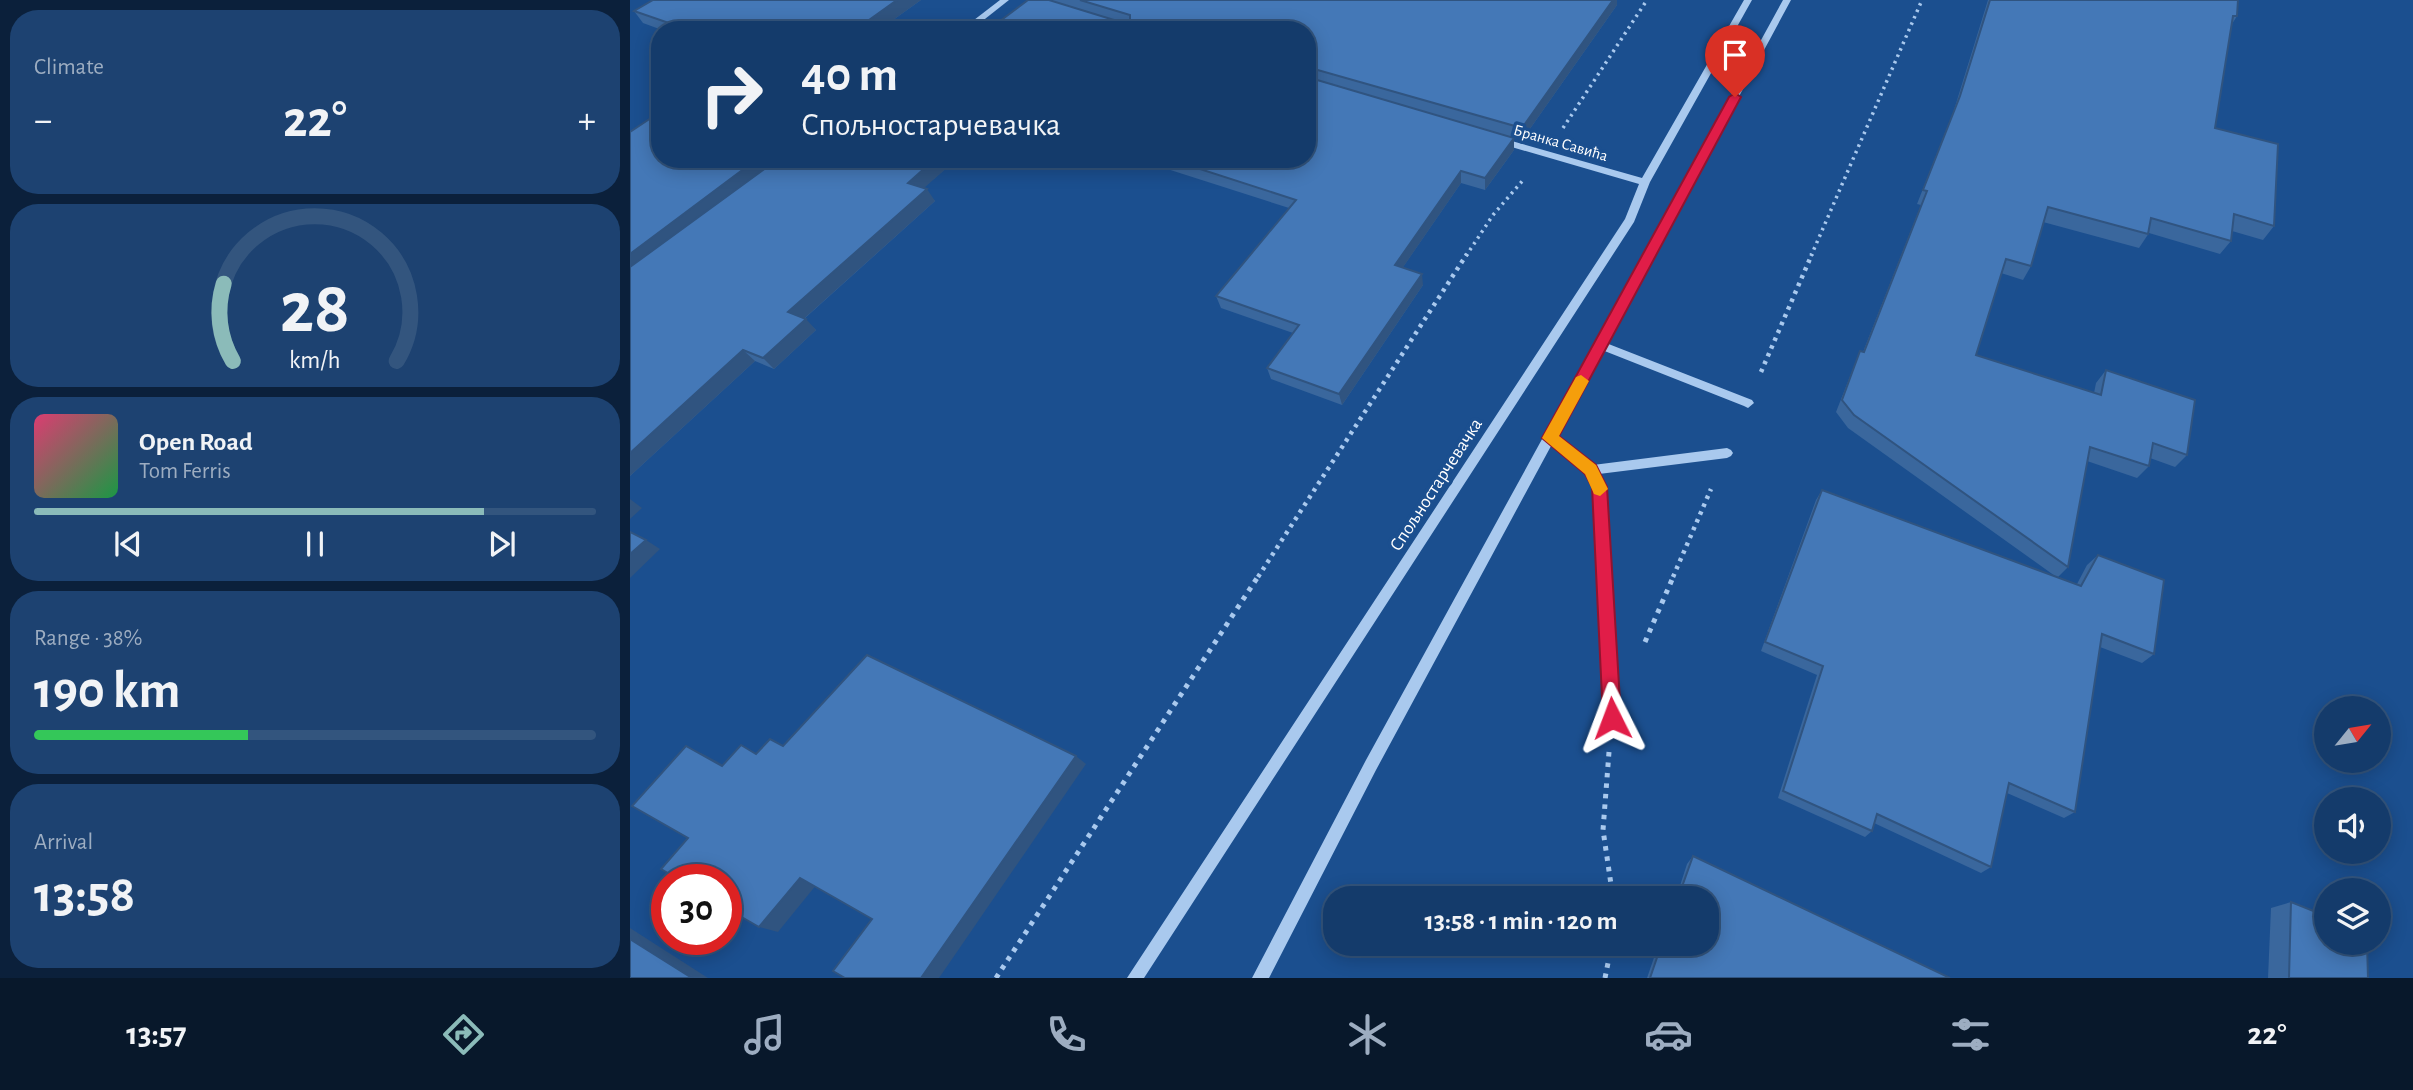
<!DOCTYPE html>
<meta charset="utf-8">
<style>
body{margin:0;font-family:"Alegreya Sans",sans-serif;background:#1d4271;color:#f1f3f6;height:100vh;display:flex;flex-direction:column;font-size:26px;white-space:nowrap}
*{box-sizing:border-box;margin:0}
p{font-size:23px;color:#9dadc1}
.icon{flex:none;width:38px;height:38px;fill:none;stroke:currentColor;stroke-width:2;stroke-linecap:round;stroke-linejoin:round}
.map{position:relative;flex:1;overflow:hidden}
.side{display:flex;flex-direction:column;gap:10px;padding:10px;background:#0b203b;width:630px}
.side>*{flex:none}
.top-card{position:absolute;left:21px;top:21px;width:665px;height:147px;border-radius:28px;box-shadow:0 4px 18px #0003,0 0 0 2px #33557e;background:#143b6b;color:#f1f3f6;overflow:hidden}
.needle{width:46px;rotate:60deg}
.buttons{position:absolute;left:1684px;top:696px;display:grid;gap:14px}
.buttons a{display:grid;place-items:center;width:77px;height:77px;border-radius:50%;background:#143b6b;box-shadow:0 4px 18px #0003,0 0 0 2px #33557e;font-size:35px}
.speed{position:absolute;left:21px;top:864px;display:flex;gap:14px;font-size:35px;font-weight:700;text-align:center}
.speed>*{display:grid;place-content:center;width:91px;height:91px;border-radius:50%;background:#143b6b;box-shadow:0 4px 18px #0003,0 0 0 2px #33557e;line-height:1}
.speed .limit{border:10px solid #d22;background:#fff;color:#111}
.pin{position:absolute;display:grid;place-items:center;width:60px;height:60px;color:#fff;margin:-72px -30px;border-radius:50% 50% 50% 0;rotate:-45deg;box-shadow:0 0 7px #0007}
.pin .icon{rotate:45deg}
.me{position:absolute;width:77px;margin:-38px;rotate:357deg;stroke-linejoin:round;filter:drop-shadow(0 0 5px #0008)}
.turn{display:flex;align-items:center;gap:24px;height:147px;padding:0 35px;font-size:32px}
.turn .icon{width:91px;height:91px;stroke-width:2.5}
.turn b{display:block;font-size:49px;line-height:60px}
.big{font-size:52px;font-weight:700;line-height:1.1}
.side .widget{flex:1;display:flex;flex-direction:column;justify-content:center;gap:10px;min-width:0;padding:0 24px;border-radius:28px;background:#1d4271}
.side .dial{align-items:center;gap:0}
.dial svg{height:182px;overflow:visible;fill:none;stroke:#33557e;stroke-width:7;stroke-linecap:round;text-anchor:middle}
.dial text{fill:#f1f3f6;stroke:none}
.song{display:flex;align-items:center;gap:21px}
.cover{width:84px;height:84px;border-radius:10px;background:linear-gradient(135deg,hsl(340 70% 55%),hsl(140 70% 35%))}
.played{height:7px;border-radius:4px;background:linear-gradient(90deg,#8bbbb9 80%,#33557e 80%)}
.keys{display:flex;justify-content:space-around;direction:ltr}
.heat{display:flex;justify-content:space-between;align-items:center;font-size:38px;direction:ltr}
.charge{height:10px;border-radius:5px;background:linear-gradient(90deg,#34c759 38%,#33557e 0)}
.trip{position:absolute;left:693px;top:886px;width:396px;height:70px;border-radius:28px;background:#143b6b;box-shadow:0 4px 18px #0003,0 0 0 2px #33557e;font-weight:700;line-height:70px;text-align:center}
.tab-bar{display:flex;height:112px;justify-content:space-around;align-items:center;background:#08182b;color:#9dadc1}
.tab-bar .icon{width:49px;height:49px}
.tab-bar .active{color:#8bbbb9}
.tab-bar b{font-size:32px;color:#f1f3f6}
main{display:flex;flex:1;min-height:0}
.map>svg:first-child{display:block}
</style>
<main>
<section class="side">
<div class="widget"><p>Climate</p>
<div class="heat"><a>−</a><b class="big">22°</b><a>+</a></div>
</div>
<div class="widget dial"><svg viewBox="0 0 100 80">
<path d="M14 69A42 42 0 1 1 86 69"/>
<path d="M14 69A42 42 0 0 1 10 35" stroke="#8bbbb9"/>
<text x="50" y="56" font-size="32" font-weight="700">28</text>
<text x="50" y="72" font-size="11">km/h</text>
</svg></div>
<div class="widget">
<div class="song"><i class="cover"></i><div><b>Open Road</b><p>Tom Ferris</p></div></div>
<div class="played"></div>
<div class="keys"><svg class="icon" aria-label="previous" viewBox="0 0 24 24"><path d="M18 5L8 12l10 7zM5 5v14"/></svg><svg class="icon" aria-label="pause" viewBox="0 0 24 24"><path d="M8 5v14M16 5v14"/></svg><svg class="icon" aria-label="next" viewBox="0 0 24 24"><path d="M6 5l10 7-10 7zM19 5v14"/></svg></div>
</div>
<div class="widget"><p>Range · 38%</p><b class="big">190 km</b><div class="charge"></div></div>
<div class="widget"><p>Arrival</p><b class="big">13:58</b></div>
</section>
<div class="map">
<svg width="1783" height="978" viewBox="0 0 1783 978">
<rect width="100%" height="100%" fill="#1b4f8f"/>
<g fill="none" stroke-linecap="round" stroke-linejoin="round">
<g stroke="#a9c9ee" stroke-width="3.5" stroke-dasharray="2.5 4.5" stroke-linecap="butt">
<path d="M933,128l84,-128"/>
<path d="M836,256l27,-41 31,-36"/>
<path d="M1181,256l111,-256"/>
</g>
<g stroke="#a9c9ee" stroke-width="4.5" stroke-dasharray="3.5 5" stroke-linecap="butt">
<path d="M1131,372l51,-118"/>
<path d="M628,577l209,-323"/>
<path d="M1043,577l38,-88"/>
</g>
<g stroke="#a9c9ee" stroke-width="5" stroke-dasharray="4.5 6" stroke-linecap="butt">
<path d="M1015,642l29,-67"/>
<path d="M979,752l-6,78 10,68"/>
<path d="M366,978l263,-403"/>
<path d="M975,978l7,-35"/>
</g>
<g fill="#a9c9ee" fill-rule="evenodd">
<path d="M370,0h9l-38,30h-10z"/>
<path d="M1114,0h8l-102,182 -16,40 -490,756h-17l498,-759 14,-35 -141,-41 -2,-2 5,-3 141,40z"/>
<path d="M1153,0h8l-185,343 146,57 2,3 -6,5 -4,-2 -142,-56 -46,86 37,29 134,-17 4,2 2,3 -2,3 -4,2 -128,16 6,13 14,231 -2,5 -5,2 -5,-2 -2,-5 -12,-231 -6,-14 -36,-27 -175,324 -107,208h-17l114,-218z"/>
</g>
</g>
<g fill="#3a679d">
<path d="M23,0h268l-42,30h-217l-19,-7 -9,-12z"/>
<path d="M398,0h589v5l-95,135 -12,-3 4,1v12l-29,40 -24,-7 -58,84 20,18 -81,120 -71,-26 -4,-11 26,-35 -72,-25 -5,-12 73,-88 -153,-49h171v-129h-319z"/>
<path d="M1358,0h250l-1,16 -5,8 -17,104 59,98 -11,14 -31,-9 -1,10 -11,13 -71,-21 -10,15 -96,-26 -12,44 -8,14 -22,-7 -25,82 118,38 2,-10 10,-13 81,85 -12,12 -25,-9 -1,8 -12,12 -50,-17 -19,106 -10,10 19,7 10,-19 11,-10 56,99 -12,9 -42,-16 -25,165 -11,6 -57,-25 -16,74 -10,6 -107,-50 -2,8 -7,6 -87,-39 39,-123 -56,-24 55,-151 6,-10 233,86 -207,-148 -12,-16 24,-61 3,1 58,-147 -4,-1 37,-94z"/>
<path d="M30,159h297l-34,29 12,13 -131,118 12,11 -42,39 -19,-8 -125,115z"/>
<path d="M1063,856l257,122h-303l12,-35h47v-45h-30l11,-34z"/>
<path d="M1661,902l77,76h-100l3,-70z"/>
</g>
<g fill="#305480">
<path d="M267,0h24l-42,30h-24z"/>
<path d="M983,0h4v5l-95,135v-12z"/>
<path d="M884,138v12l-29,40v-12z"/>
<path d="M127,159h25l-152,116v-21z"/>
<path d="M305,159h22l-41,36 -8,-12z"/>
<path d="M831,171v12l-64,93 -2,-11z"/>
<path d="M297,189l8,12 -137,123 -10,-12z"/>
<path d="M792,274l1,11 -81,120 -3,-11z"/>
<path d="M176,319l10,11 -42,39 -11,-11z"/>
<path d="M113,350l12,11 -125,115v-23z"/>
<path d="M0,499l12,9 -12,11z"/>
<path d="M16,540l14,9 -30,29v-24z"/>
<path d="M56,746l19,9 35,19 -18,-8z"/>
<path d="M446,756l10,8 -147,214h-18z"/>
<path d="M170,878l17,6 -39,48 -19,-5z"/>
<path d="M0,928l78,50h-16l-62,-39z"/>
</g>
<g fill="#4478b7" stroke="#305480" stroke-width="2">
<path d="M23,0h244l-42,30h-166l-55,-19z"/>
<path d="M398,0h21l65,20h16v-5l-50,-15h533l-91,128 -215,-61v-37h-319z"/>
<path d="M1360,0h248l-1,16h-4l-18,112 63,16 -4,82 -40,-12 -3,27 -80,-23 -3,16 -100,-27 -17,59 -25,-7 -30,96 125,40 5,-25 89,30 -8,55 -34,-12 -4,23 -59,-19 -22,120 -214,-152 -12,-15 18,-49 4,1 63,-161 -4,-1 37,-94z"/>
<path d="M677,77l207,61 -29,40 -24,-7 -66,94 27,9 -83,120 -72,-26 32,-43 -83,-29 80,-96 -127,-41h138z"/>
<path d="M30,112v47h97l-127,95v-122z"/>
<path d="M148,159h157l-27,24 19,6 -139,123 18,7 -43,39 -20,-8 -113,103v-186z"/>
<path d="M1192,490l259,96 17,-31 66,25 -10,74 -52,-20 -27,178 -66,-29 -18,84 -114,-53 -5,17 -89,-40 40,-125 -58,-24z"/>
<path d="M0,532l16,8 -16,14z"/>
<path d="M237,655l209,101 -155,222h-76l-12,-7 39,-52 -72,-41 -41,49 -33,-19v-28h-46l-19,-11 27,-31 -56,-32 54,-60 36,20 19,-21 15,9 14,-15 13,7z"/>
<path d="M1063,856l257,122h-300l12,-35h44v-45h-28z"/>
<path d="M1661,902l35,14v27h41l1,35h-79z"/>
<path d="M0,939l62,39h-62z"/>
</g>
<path fill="#e11d48" stroke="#92132f" stroke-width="2" d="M1105,93l6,4 -182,339 37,29 11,22 14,231 -2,6 -7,3 -6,-3 -3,-6 -11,-231 -7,-13 -43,-36 187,-341z"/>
<path fill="#f59e0b" d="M951,375l8,6 -30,55 37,29 12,24 -8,7 -6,-2 -9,-20 -43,-36 34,-61z"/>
<g text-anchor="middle" stroke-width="7" stroke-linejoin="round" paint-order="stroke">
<g font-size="16" fill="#fff" stroke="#1b4f8f">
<text transform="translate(931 142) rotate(16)" y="6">Бранка Савића</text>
</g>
<g font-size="19" fill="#fff" stroke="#1b4f8f">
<text transform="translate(805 484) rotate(-57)" y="7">Спољностарчевачка</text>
</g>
</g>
</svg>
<div class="buttons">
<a><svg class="needle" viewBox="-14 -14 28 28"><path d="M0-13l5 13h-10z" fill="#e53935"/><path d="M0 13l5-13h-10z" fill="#9dadc1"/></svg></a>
<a><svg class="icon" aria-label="sound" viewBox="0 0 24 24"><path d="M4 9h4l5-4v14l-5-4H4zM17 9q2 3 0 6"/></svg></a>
<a><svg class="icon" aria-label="layers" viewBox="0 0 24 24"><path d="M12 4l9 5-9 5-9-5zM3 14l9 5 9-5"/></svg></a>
</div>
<div class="speed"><div class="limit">30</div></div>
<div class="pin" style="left:1105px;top:97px;background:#d93025"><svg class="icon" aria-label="arrive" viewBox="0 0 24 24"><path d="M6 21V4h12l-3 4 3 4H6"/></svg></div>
<svg class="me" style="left:982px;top:718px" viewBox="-20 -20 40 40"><path d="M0-17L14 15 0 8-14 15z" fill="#e11d48" stroke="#fff" stroke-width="4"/></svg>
<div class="trip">13:58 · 1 min · 120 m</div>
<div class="top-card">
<div class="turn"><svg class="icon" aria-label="right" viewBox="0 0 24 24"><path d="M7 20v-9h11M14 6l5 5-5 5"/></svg><div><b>40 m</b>Спољностарчевачка</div></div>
</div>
</div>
</main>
<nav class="tab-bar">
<b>13:57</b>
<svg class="icon active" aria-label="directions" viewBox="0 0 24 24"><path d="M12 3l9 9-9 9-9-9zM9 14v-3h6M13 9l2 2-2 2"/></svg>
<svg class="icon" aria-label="music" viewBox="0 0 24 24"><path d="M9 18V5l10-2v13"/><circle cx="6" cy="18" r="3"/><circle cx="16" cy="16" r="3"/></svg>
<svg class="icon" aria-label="phone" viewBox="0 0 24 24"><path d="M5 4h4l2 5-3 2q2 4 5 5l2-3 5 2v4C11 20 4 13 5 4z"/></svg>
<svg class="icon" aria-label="climate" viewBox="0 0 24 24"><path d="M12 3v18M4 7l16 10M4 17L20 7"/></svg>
<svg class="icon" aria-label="car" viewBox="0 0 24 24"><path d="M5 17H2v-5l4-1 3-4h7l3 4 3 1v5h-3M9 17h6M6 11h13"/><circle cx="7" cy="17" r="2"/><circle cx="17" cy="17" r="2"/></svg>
<svg class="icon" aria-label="filters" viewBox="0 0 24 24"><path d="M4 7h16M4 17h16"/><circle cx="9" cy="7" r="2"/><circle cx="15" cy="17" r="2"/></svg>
<b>22°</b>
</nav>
